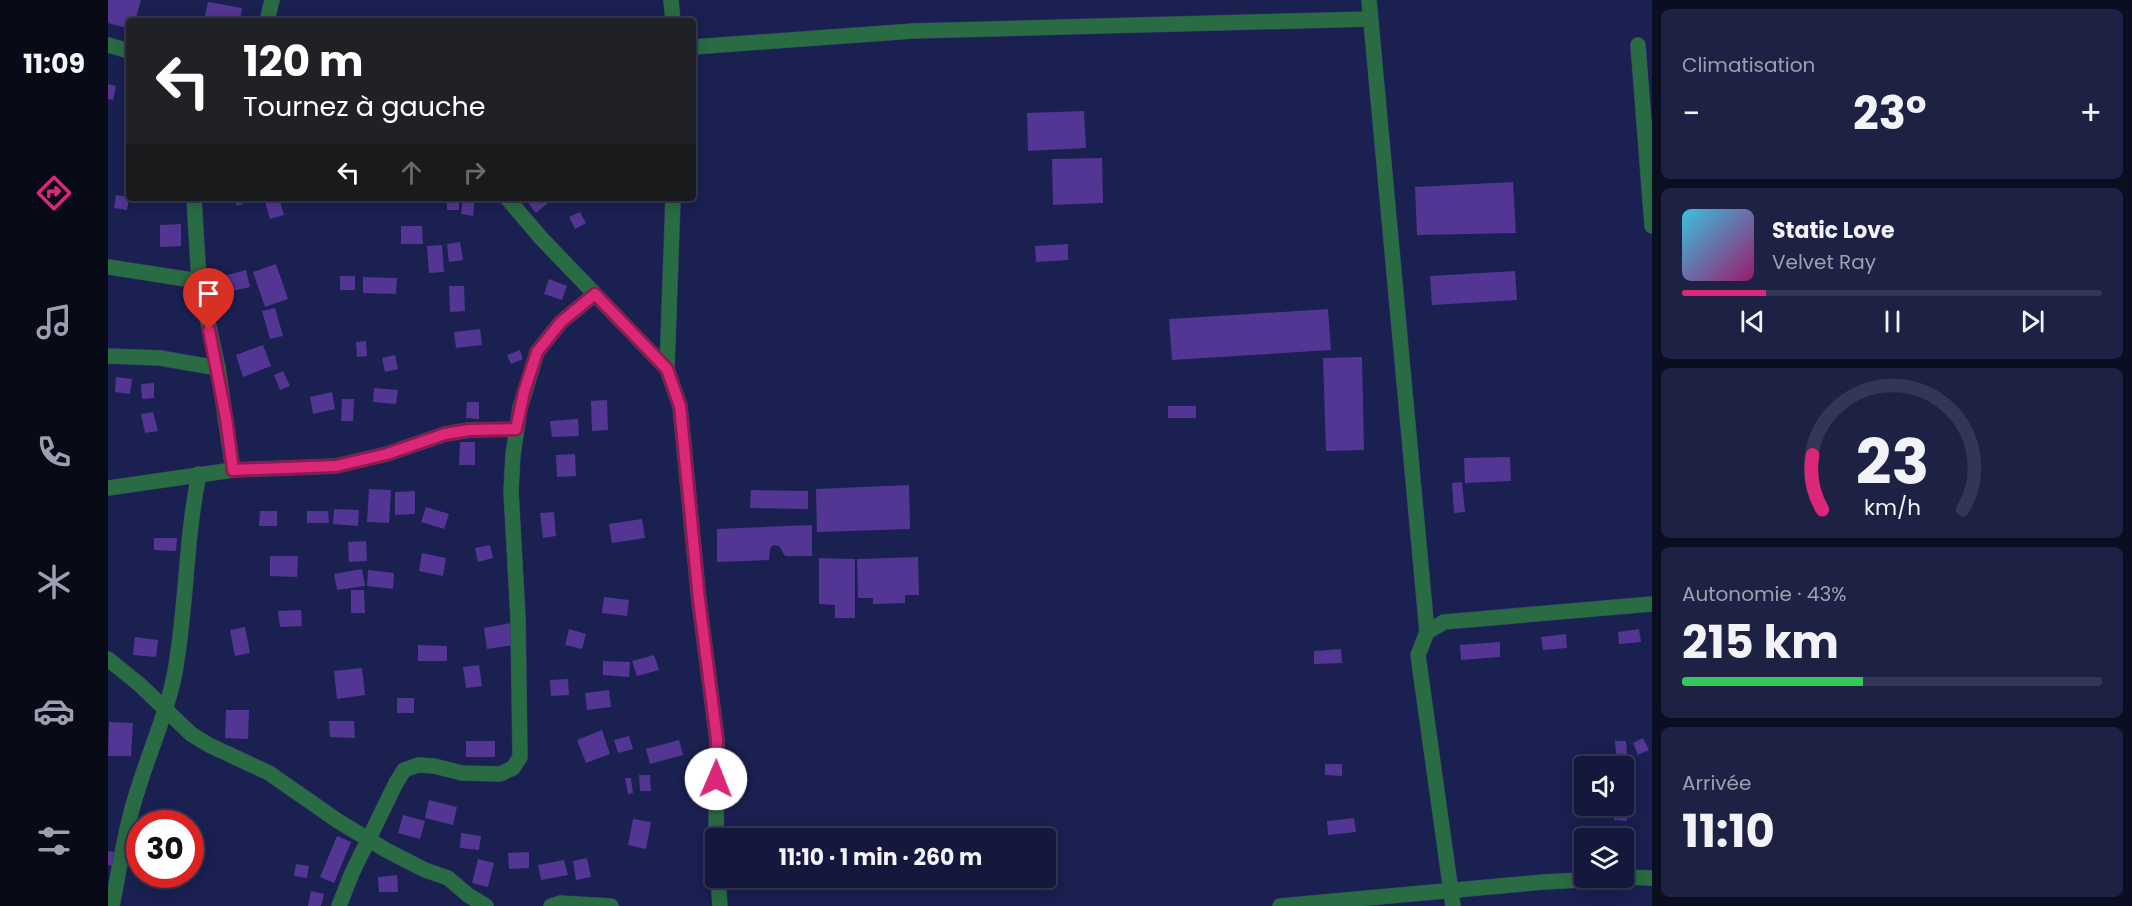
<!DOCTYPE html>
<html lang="fr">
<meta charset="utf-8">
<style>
body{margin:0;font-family:Poppins,sans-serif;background:#1d2143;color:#f1f3f6;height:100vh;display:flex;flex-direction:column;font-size:22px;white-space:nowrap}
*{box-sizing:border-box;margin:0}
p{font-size:20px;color:#9da0af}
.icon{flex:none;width:33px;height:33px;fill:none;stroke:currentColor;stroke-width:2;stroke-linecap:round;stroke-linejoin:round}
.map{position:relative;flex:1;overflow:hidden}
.sheet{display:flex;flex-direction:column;gap:9px;padding:9px;background:#0b0d21;width:480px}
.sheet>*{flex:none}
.top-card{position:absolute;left:18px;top:18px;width:570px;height:183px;border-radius:6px;box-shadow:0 3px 15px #0003,0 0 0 2px #333756;background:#202124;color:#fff;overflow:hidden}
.controls{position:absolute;left:1466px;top:756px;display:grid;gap:12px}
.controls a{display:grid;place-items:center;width:60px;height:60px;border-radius:6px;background:#14183c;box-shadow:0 3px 15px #0003,0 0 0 2px #333756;font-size:30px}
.speed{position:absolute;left:18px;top:810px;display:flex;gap:12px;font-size:30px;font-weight:700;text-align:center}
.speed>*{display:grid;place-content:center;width:78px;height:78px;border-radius:50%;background:#14183c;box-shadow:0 3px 15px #0003,0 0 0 2px #333756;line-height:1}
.speed .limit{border:9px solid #d22;background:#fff;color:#111}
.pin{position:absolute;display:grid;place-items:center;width:51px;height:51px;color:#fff;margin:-62px -26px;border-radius:50% 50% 50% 0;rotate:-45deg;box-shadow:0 0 6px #0007}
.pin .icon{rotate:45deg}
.me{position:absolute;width:66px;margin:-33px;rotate:1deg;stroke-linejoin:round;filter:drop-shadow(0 0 4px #0008)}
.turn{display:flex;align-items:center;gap:21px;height:126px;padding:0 18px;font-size:27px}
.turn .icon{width:78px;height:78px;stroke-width:2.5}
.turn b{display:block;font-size:42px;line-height:51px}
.lanes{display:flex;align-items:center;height:57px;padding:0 18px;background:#0003;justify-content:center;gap:30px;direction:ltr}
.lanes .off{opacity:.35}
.big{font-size:45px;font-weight:700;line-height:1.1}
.sheet .widget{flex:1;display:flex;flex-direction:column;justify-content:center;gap:9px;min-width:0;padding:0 21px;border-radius:9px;background:#1d2143}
.sheet .dial{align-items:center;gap:0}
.dial svg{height:156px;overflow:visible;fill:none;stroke:#333756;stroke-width:7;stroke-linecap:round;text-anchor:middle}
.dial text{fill:#f1f3f6;stroke:none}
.song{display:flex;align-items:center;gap:18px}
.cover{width:72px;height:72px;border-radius:9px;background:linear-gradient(135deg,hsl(190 70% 55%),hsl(320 70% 35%))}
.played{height:6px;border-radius:3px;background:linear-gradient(90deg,#db2777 20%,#333756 20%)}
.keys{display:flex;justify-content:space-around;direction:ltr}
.heat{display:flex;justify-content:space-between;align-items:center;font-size:33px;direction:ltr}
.charge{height:9px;border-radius:4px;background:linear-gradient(90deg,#34c759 43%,#333756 0)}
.trip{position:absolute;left:597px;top:828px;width:351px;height:60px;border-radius:6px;background:#14183c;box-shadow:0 3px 15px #0003,0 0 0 2px #333756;font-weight:700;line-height:60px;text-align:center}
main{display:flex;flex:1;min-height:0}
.menu{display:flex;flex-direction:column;width:108px;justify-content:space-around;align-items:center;background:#080a18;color:#9da0af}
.menu .icon{width:42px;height:42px}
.menu .selected{color:#db2777}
.menu b{font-size:27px;color:#f1f3f6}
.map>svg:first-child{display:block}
</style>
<main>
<nav class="menu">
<b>11:09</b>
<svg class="icon selected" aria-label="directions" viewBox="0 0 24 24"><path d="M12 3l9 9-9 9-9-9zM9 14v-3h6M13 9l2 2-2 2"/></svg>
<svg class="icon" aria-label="music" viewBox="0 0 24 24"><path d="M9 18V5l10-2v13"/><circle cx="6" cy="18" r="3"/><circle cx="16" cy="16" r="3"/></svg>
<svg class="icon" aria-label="phone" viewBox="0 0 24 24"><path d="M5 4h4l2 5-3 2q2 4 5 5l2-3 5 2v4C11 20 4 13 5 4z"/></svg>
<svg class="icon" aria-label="climate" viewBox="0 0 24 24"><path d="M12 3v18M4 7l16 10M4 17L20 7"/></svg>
<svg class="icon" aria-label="car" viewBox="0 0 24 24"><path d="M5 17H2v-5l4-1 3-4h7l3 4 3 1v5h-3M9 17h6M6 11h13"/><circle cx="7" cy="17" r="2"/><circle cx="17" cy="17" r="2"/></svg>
<svg class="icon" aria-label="filters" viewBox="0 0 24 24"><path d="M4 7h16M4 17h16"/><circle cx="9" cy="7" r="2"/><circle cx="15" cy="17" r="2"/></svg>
</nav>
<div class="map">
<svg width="1544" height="906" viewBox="0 0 1544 906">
<rect width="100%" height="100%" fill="#1a2050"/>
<g fill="#533594">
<path d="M0,0h33l-6,21h-6v8l-21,-6z"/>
<path d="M100,2l34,6 -2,13 -35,-5z"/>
<path d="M0,84l8,2 -3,14 -5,-1z"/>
<path d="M976,111l2,37 -58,3 -1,-38z"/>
<path d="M994,158l1,45 -50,2 -1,-46z"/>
<path d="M1405,182l3,51 -99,2 -2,-48z"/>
<path d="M8,195l13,2 -2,13 -13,-2z"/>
<path d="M125,198h24l-20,8z"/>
<path d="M156,198h15l5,17 -14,4z"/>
<path d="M355,198h12l-2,18 -12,-2z"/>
<path d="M420,198h26l-18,15 -10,-13z"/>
<rect x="339" y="199" width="12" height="11"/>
<path d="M472,212l6,11 -11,6 -6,-12z"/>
<path d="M73,224v22l-21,1v-22z"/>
<path d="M293,226h21l1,18h-22z"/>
<path d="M352,242l3,18 -14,2 -2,-18z"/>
<path d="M960,244v16l-32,2 -1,-16z"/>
<path d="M334,245l2,27 -15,1 -2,-27z"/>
<path d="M168,264l12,35 -23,8 -12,-35z"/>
<path d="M138,270l4,17 -26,6 -4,-16z"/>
<path d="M1407,271l2,29 -85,5 -2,-29z"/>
<rect x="232" y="276" width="15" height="14"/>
<path d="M255,277l34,1 -1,16 -33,-1z"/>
<path d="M441,279l18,7 -5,14 -18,-6z"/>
<path d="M341,286h15l1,25 -15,1z"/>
<path d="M167,308l8,28 -13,3 -8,-28z"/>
<path d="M1220,309l3,41 -159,10 -3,-41z"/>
<path d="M372,329l2,16 -26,3 -2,-16z"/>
<path d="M258,341l1,15 -10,1 -1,-15z"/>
<path d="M155,345l8,21 -28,11 -7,-22z"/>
<path d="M412,350l3,9 -12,5 -4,-9z"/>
<path d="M287,355l3,14 -13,3 -3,-14z"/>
<path d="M1254,357l2,93 -38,1 -3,-93z"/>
<path d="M175,371l7,15 -10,4 -6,-15z"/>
<path d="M8,377l16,2 -2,15 -15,-2z"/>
<path d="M46,383v15l-12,1 -1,-15z"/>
<path d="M266,388l24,2 -2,14 -23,-2z"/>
<path d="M224,392l3,17 -22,5 -3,-17z"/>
<path d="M234,399h12l-1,22h-12z"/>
<path d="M499,400l1,30 -16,1 -1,-30z"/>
<path d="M359,402h12v17l-13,-1z"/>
<rect x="1060" y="406" width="28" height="12"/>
<path d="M45,412l5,19 -13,2 -4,-19z"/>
<path d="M470,419l1,17 -27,1 -2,-16z"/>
<path d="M352,442h15v23h-16z"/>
<path d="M467,454l1,22 -19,1 -1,-22z"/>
<path d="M1402,457l1,24 -46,2 -1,-25z"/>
<path d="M1354,482l3,30 -11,1 -2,-30z"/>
<path d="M801,485l1,44 -93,3 -1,-43z"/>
<path d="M261,489l22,1 -2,33 -22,-1z"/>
<path d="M643,490l57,1v18l-58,-1z"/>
<path d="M307,491v23l-20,1v-23z"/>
<path d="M318,507l23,7 -5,15 -23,-7z"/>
<path d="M226,509l25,1 -1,16 -25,-2z"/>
<path d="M152,511h17v15h-18z"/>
<path d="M199,511h21l1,12h-22z"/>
<path d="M446,512l2,24 -13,2 -3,-25z"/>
<path d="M534,519l3,19 -33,5 -3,-19z"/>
<path d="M704,525v31h-27l-6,-10 -6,-1 -3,4 -1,11 -52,2v-33z"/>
<path d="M46,538h23l-1,13 -22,-1z"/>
<path d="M258,541l1,20 -18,1 -1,-20z"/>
<path d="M382,545l3,13 -15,4 -3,-14z"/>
<path d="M314,553l24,5 -3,18 -24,-5z"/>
<path d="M162,556h28l-1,21 -27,-1z"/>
<path d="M810,557l1,38h-14v8l-32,1v-6h-15l-1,-39z"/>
<path d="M711,558l36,1v59h-20v-13l-16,-1z"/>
<path d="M254,569l3,17 -28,4 -3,-16z"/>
<path d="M260,570l26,3 -1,16 -26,-3z"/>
<path d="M243,590h13l1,23h-14z"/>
<path d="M496,597l25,3 -2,16 -25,-3z"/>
<path d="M193,610l1,16 -22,1 -2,-16z"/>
<path d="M403,623l3,22 -27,4 -3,-21z"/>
<path d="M137,627l5,26 -15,3 -5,-26z"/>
<path d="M461,629l17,5 -4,15 -17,-4z"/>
<path d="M1531,629l2,13 -22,2 -1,-12z"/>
<path d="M1458,634l1,14 -24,2 -2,-13z"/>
<path d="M27,637l23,3 -2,17 -23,-2z"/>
<path d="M1392,642v15l-39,3 -1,-15z"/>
<path d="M310,645l29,1v15h-29z"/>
<path d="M1233,649l1,14 -28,1v-13z"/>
<path d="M546,655l5,15 -22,6 -5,-15z"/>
<path d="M495,661l27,1 -1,15 -26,-2z"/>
<path d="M371,665l3,21 -16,2 -3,-21z"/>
<path d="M254,668l3,27 -28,4 -3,-28z"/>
<path d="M460,679l1,16 -18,1 -1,-16z"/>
<path d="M501,690l2,17 -24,3 -2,-17z"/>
<rect x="289" y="698" width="17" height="15"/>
<path d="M118,710h23l-1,29 -23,-1z"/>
<path d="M221,721h25l1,17 -25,-1z"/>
<path d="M1,722l24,1 -2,33h-23z"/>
<path d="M494,730l8,24 -24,9 -9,-23z"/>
<path d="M521,736l4,13 -15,4 -4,-13z"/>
<path d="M1535,738l6,12 -11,5 -5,-12z"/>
<path d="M571,740l4,15 -33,9 -4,-15z"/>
<rect x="358" y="741" width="29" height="16"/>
<path d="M1507,741h11l1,13h-11z"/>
<path d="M1217,764h17v12l-17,-1z"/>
<path d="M531,775h11l1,16h-11z"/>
<path d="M517,778h6l2,15 -5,1z"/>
<path d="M321,800l28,7 -4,18 -28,-7z"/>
<path d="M1507,807h12v14l-13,-1z"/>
<path d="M295,815l22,6 -5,18 -22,-6z"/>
<path d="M1246,818l2,14 -28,3 -1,-14z"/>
<path d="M525,819l18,3 -5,27 -18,-4z"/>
<path d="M353,833l20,3 -2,14 -19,-2z"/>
<path d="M229,836l14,6 -17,41 -14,-6z"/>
<path d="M0,851l6,1 -2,14 -4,-1z"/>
<path d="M421,852v16l-20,1 -1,-16z"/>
<path d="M479,858l4,19 -15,3 -3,-19z"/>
<path d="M370,859l16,4 -6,24 -16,-4z"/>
<path d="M456,860l4,15 -27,5 -3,-15z"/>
<path d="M188,864l13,2 -2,12 -13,-2z"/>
<path d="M289,875l1,17h-19l-1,-15z"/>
<path d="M203,891l13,3 -3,12h-13z"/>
</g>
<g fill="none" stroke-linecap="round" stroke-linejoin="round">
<defs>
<g id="minor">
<path d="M563,0l2,21"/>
<path d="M1261,0l58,632"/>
<path d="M159,21l5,-21"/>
<path d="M0,45l21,6"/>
<path d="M1530,45l14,181"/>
<path d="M585,47l220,-16 457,-12"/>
<path d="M86,198l5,83 19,87 15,102"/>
<path d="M399,198l34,40 126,131 13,37 19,195 18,139 -1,98"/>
<path d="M0,267l91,14"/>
<path d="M0,356l52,2 58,10"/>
<path d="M559,369l6,-171"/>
<path d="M0,488l125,-18 103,-4 51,-12 58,-20 24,-4 47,-1"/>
<path d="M0,659l31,25 52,50 18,11 60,28 69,48 48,29 39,20 23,8 20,17 18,11"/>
<path d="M1515,877l29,1"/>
<path d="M610,878l2,28"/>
<path d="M4,906c8,-40 14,-82 27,-120 11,-36 27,-71 35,-109 13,-67 11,-136 25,-203"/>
<path d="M231,906l13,-33 44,-90 8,-13 14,-5 16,1 28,7 38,1 13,-6 7,-11 -2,-139 -7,-127 2,-36 7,-47 17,-56 24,-30 34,-28"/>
<path d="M443,906l9,-3 51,3"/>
<path d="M1172,906l264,-24 75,-4"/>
<path d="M1345,906l-35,-251 9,-23 17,-10 208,-18"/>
</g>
</defs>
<use href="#minor" stroke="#353b68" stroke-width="16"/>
<use href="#minor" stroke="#296b42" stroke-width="15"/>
</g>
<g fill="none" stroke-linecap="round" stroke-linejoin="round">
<defs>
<path id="route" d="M101,330l17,88 7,52 103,-4 51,-12 58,-20 24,-4 47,-1 8,-37 13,-40 24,-30 34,-28 72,75 13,37 19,194 18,140 -1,39"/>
</defs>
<use href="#route" stroke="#8e194d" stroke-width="15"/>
<use href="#route" stroke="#db2777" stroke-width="10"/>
</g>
</svg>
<div class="controls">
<a><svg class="icon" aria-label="sound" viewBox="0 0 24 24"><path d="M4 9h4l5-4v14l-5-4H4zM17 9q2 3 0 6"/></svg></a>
<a><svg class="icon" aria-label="layers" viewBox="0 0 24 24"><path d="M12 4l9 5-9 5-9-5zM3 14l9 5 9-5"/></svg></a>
</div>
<div class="speed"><div class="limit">30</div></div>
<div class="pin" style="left:101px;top:330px;background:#d93025"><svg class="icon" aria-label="arrive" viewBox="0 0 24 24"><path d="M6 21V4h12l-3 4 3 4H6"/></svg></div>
<svg class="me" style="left:608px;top:779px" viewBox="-20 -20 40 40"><circle r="19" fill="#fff"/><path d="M0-13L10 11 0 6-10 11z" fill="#db2777"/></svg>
<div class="trip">11:10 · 1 min · 260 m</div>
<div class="top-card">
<div class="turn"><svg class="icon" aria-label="left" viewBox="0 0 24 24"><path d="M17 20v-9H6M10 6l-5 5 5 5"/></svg><div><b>120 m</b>Tournez à gauche</div></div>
<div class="lanes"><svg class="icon" aria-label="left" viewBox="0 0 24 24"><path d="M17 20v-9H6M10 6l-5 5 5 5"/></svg><svg class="icon off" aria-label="ahead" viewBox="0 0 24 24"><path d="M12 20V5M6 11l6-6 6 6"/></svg><svg class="icon off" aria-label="right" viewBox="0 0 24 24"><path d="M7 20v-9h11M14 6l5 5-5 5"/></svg></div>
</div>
</div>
<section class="sheet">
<div class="widget"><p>Climatisation</p>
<div class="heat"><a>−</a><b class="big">23°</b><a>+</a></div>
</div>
<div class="widget">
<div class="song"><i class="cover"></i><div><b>Static Love</b><p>Velvet Ray</p></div></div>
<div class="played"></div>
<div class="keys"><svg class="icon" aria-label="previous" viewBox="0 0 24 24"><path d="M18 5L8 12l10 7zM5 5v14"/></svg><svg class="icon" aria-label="pause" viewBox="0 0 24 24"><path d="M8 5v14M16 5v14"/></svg><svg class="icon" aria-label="next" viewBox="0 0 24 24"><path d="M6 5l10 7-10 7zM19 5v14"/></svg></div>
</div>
<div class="widget dial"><svg viewBox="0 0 100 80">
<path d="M14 69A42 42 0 1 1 86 69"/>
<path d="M14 69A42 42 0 0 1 9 41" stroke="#db2777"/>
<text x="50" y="56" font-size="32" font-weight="700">23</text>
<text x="50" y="72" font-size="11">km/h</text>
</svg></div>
<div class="widget"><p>Autonomie · 43%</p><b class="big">215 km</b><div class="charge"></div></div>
<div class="widget"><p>Arrivée</p><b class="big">11:10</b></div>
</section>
</main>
